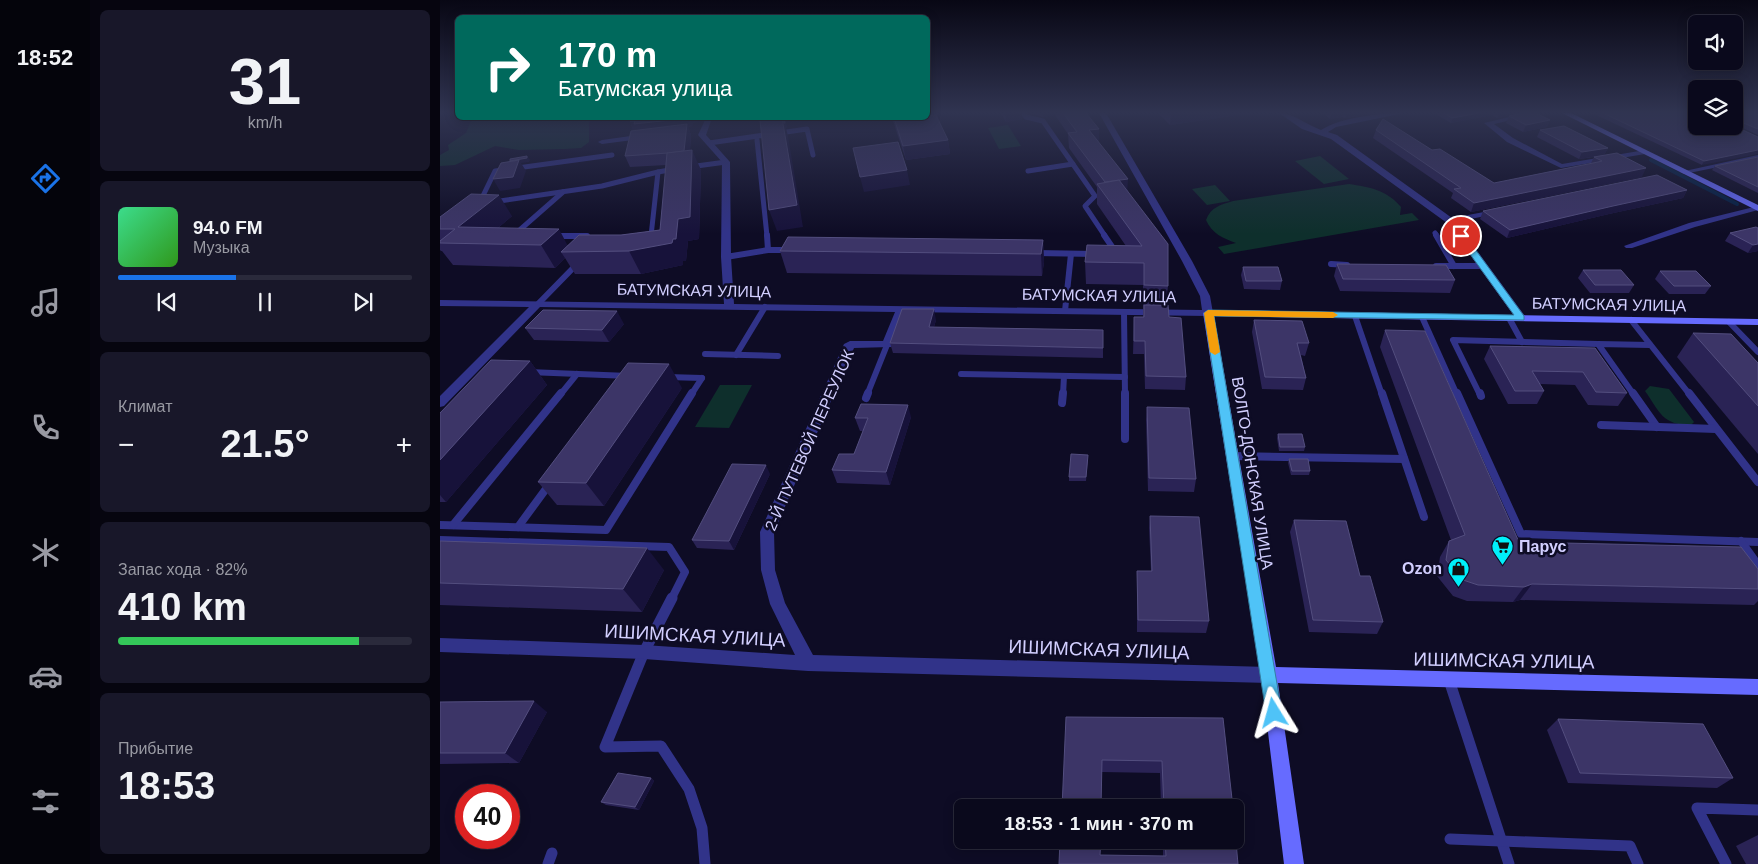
<!DOCTYPE html>
<html lang="ru">
<meta charset="utf-8">
<style>
body{margin:0;font-family:Arial,sans-serif;background:#181729;color:#f1f3f6;height:100vh;display:flex;flex-direction:column;font-size:19px;white-space:nowrap}
*{box-sizing:border-box;margin:0}
p{font-size:16px;color:#999aa3}
.icon{flex:none;width:28px;height:28px;fill:none;stroke:currentColor;stroke-width:2;stroke-linecap:round;stroke-linejoin:round}
.map{position:relative;flex:1;overflow:hidden}
.drawer{display:flex;flex-direction:column;gap:10px;padding:10px;background:#06050f;width:350px}
.drawer>*{flex:none}
.hud{position:absolute;left:15px;top:15px;width:475px;height:105px;border-radius:8px;box-shadow:0 2px 12px #0003,0 0 0 1px #2a2a3b;background:#00695c;color:#fff;overflow:hidden}
.fabs{position:absolute;left:1248px;top:15px;display:grid;gap:10px}
.fabs a{display:grid;place-items:center;width:55px;height:55px;border-radius:8px;background:#0a091c;box-shadow:0 2px 12px #0003,0 0 0 1px #2a2a3b;font-size:25px}
.speed{position:absolute;left:15px;top:784px;display:flex;gap:10px;font-size:25px;font-weight:700;text-align:center}
.speed>*{display:grid;place-content:center;width:65px;height:65px;border-radius:50%;background:#0a091c;box-shadow:0 2px 12px #0003,0 0 0 1px #2a2a3b;line-height:1}
.speed .limit{border:8px solid #d22;background:#fff;color:#111}
.pin{position:absolute;display:grid;place-items:center;width:42px;height:42px;color:#fff;margin:-21px;border:2px solid #fff;border-radius:50%;box-shadow:0 1px 5px #0007}
.me{position:absolute;width:55px;margin:-28px;rotate:352deg;stroke-linejoin:round;filter:drop-shadow(0 0 4px #0008)}
.turn{display:flex;align-items:center;gap:18px;height:105px;padding:0 20px;font-size:22px}
.turn .icon{width:65px;height:65px;stroke-width:2.5}
.turn b{display:block;font-size:35px;line-height:42px}
.big{font-size:38px;font-weight:800;line-height:1.1}
.drawer .tile{flex:1;display:flex;flex-direction:column;justify-content:center;gap:8px;min-width:0;padding:0 18px;border-radius:8px;background:#181729}
.drawer .dial{align-items:center;gap:0}
.dial b{font-size:65px;line-height:1}
.song{display:flex;align-items:center;gap:15px}
.cover{width:60px;height:60px;border-radius:8px;background:linear-gradient(135deg,hsl(150 70% 55%),hsl(110 70% 35%))}
.played{height:5px;border-radius:2px;background:linear-gradient(90deg,#1a73e8 40%,#2a2a3b 40%)}
.keys{display:flex;justify-content:space-around;direction:ltr}
.heat{display:flex;justify-content:space-between;align-items:center;font-size:28px;direction:ltr}
.charge{height:8px;border-radius:4px;background:linear-gradient(90deg,#34c759 82%,#2a2a3b 0)}
.trip{position:absolute;left:514px;top:799px;width:290px;height:50px;border-radius:8px;background:#0a091c;box-shadow:0 2px 12px #0003,0 0 0 1px #2a2a3b;font-weight:800;line-height:50px;text-align:center}
main{display:flex;flex:1;min-height:0}
.tab-bar{display:flex;flex-direction:column;width:90px;justify-content:space-around;align-items:center;background:#04040b;color:#999aa3}
.tab-bar .icon{width:35px;height:35px}
.tab-bar .on{color:#1a73e8}
.tab-bar b{font-size:22px;color:#f1f3f6}
.map>svg:first-child{display:block}
</style>
<main>
<nav class="tab-bar">
<b>18:52</b>
<svg class="icon on" aria-label="directions" viewBox="0 0 24 24"><path d="M12 3l9 9-9 9-9-9zM9 14v-3h6M13 9l2 2-2 2"/></svg>
<svg class="icon" aria-label="music" viewBox="0 0 24 24"><path d="M9 18V5l10-2v13"/><circle cx="6" cy="18" r="3"/><circle cx="16" cy="16" r="3"/></svg>
<svg class="icon" aria-label="phone" viewBox="0 0 24 24"><path d="M5 4h4l2 5-3 2q2 4 5 5l2-3 5 2v4C11 20 4 13 5 4z"/></svg>
<svg class="icon" aria-label="climate" viewBox="0 0 24 24"><path d="M12 3v18M4 7l16 10M4 17L20 7"/></svg>
<svg class="icon" aria-label="car" viewBox="0 0 24 24"><path d="M5 17H2v-5l4-1 3-4h7l3 4 3 1v5h-3M9 17h6M6 11h13"/><circle cx="7" cy="17" r="2"/><circle cx="17" cy="17" r="2"/></svg>
<svg class="icon" aria-label="filters" viewBox="0 0 24 24"><path d="M4 7h16M4 17h16"/><circle cx="9" cy="7" r="2"/><circle cx="15" cy="17" r="2"/></svg>
</nav>
<section class="drawer">
<div class="tile dial"><b>31</b><p>km/h</p></div>
<div class="tile">
<div class="song"><i class="cover"></i><div><b>94.0 FM</b><p>Музыка</p></div></div>
<div class="played"></div>
<div class="keys"><svg class="icon" aria-label="previous" viewBox="0 0 24 24"><path d="M18 5L8 12l10 7zM5 5v14"/></svg><svg class="icon" aria-label="pause" viewBox="0 0 24 24"><path d="M8 5v14M16 5v14"/></svg><svg class="icon" aria-label="next" viewBox="0 0 24 24"><path d="M6 5l10 7-10 7zM19 5v14"/></svg></div>
</div>
<div class="tile"><p>Климат</p>
<div class="heat"><a>−</a><b class="big">21.5°</b><a>+</a></div>
</div>
<div class="tile"><p>Запас хода · 82%</p><b class="big">410 km</b><div class="charge"></div></div>
<div class="tile"><p>Прибытие</p><b class="big">18:53</b></div>
</section>
<div class="map">
<svg width="1318" height="864" viewBox="0 0 1318 864">
<rect width="100%" height="100%" fill="#0e0c25"/>
<g fill="#0e2f2c">
<path d="M32,118h121l-4,4v20l-8,6 -17,1 -45,1 -24,-4 -40,19 -15,1v-11l9,-5 -1,-5 18,-12z"/>
<path d="M568,125l13,21 -22,3 -11,-21z"/>
<path d="M880,156l29,23 -25,5 -29,-23z"/>
<path d="M909,184c20,3 38,6 52,23l-1,8 12,-2 7,7 -195,34 -6,-7 18,-4c-13,-5 -24,-9 -30,-23 5,-13 14,-15 27,-19z"/>
<path d="M775,185l15,16 -23,4 -15,-16z"/>
<path d="M280,385h32l-23,43 -34,-1z"/>
<path d="M1210,386l19,3 25,33 -3,3c-29,0 -31,-13 -46,-34z"/>
</g>
<g fill="none" stroke-linecap="round" stroke-linejoin="round">
<path stroke="#042045" stroke-width="4" d="M1211,160l86,44"/>
<g stroke="#313389" stroke-width="5">
<path d="M583,113l3,4 17,4 52,75 -10,10 20,30"/>
<path d="M491,114l4,-1"/>
<path d="M317,140l10,96"/>
<path d="M269,143l98,-14 6,26"/>
<path d="M249,167l37,-5"/>
<path d="M588,171l45,-7"/>
<path d="M53,202l109,-16 56,-14"/>
<path d="M39,204l16,-33 117,-16"/>
<path d="M995,233l2,3"/>
<path d="M74,235l49,-43"/>
<path d="M113,236h34"/>
<path d="M211,236l7,-64 17,-3"/>
</g>
<g stroke="#313389" stroke-width="6">
<path d="M327,235l1,15"/>
<path d="M664,235l13,19"/>
<path d="M996,235l18,31"/>
<path d="M113,236h34"/>
<path d="M208,237h3v-2"/>
<path d="M595,253l61,1"/>
<path d="M286,257l42,-7h21"/>
<path d="M891,264l16,1"/>
<path d="M996,266h47"/>
<path d="M98,304l40,-41"/>
<path d="M625,311l6,-57"/>
<path d="M684,312l1,83"/>
<path d="M915,316l27,79"/>
<path d="M982,317l35,78"/>
<path d="M1069,318l13,24"/>
<path d="M1191,320l59,75"/>
<path d="M1289,322l29,30"/>
<path d="M265,354l73,2"/>
<path d="M296,355l29,-48"/>
<path d="M88,372l101,4"/>
<path d="M521,374l164,3"/>
<path d="M227,377l35,1"/>
<path d="M120,395l17,-21"/>
<path d="M251,395l11,-17"/>
<path d="M427,395l20,-50"/>
<path d="M623,395l1,-19"/>
<path d="M1040,395l-27,-55 145,4"/>
<path d="M1194,395l-36,-51 52,1"/>
</g>
<g stroke="#313389" stroke-width="8">
<path d="M685,393v46"/>
<path d="M942,393l42,124"/>
<path d="M1017,393l64,141 237,8"/>
<path d="M1040,393l1,3"/>
<path d="M1193,393l24,34"/>
<path d="M1249,393l69,89"/>
<path d="M426,398l2,-5"/>
<path d="M622,403l1,-10"/>
<path d="M1161,425l115,4"/>
<path d="M792,456l172,3"/>
<path d="M0,525l166,5 86,-137"/>
<path d="M13,525l108,-132"/>
<path d="M78,527l33,-45"/>
<path d="M0,540l229,7 16,25 -14,28"/>
<path d="M1301,541l17,24"/>
</g>
<g stroke="#313389" stroke-width="11">
<path d="M232,598l-28,54 -39,95 56,-1 28,43 13,39 3,36"/>
<path d="M1009,680l60,184"/>
<path d="M1010,839l180,7 8,18"/>
<path d="M108,864l4,-11"/>
<path d="M1286,864l-29,-56 61,2"/>
</g>
<g fill="#313389" fill-rule="evenodd">
<path d="M659,113h7l86,148 18,35 3,17 -5,3 -303,-4 -14,35 -37,1 -80,184 1,38 10,33 28,52 456,12 6,2 2,6 -2,6 -6,2 -461,-12 -164,-12 -204,-7v-14l204,7 151,10 -25,-51 -9,-34 -1,-38 84,-188 6,-3h33l12,-29 -355,-5 -96,99 -4,1v-11l89,-89 -89,-1v-6l284,4 -3,-47 1,-95 -24,-27 8,-17h6l-6,17 24,27 1,95 3,47 468,6 -2,-14 -18,-35z"/>
<path d="M839,113c14,0 28,12 42,17 21,-13 59,-17 83,-17l-68,14 -8,5 9,3 115,83 48,-9v4l-44,9 69,94 1,2 -1,2h-8l-70,-97 -116,-84 -29,-10z"/>
<path d="M1086,113h15l-47,11 19,14 49,26 83,-14 4,2 -4,2 -84,14 -54,-26 -23,-19z"/>
<path d="M205,134h3v4l-46,6 -4,-2 4,-2z"/>
<path d="M1318,155v4l-74,15 -4,-2z"/>
<path d="M1318,206v4l-63,17 -63,21h-6l-2,-2 65,-23z"/>
</g>
<g fill="#666bff" fill-rule="evenodd">
<path d="M1122,113h9l187,92v6z"/>
<path d="M768,310l550,9v6l-544,-9 62,351 482,12v16l-480,-12 26,181h-20l-23,-189 -58,-362z"/>
</g>
</g>
<g fill="#2a2355">
<path d="M561,113h21v6l-16,3z"/>
<path d="M589,113h57l13,30 29,48 40,95 -2,19 3,12 17,60 -1,13 -40,-1 -1,-35h-11l1,-37h9v-32l-57,-1 -1,-22 41,-16 -29,-42v-17l-28,-39 -1,-14 -13,-19 -12,2z"/>
<path d="M718,113h94l-82,12z"/>
<path d="M883,113h59l-37,5 -3,-1 -12,2z"/>
<path d="M994,113h83l-20,5 -5,-3 -41,8z"/>
<path d="M1152,113h104l38,13 -32,39z"/>
<path d="M1294,113h24v22l-24,-11z"/>
<path d="M1069,116l41,4 -3,7 -24,5 -17,-9z"/>
<path d="M452,118h36l20,22 2,14 -44,6z"/>
<path d="M190,121l67,1 -4,1 -1,3 -4,1 3,8 -1,15 11,20 -2,69 -11,2 -2,20h-3v4l-42,9h-66l-10,-16 -10,10 -102,-3 -11,-14h-1l-1,-1v-33l72,-1 -14,12 70,17 53,-10 39,-5 6,-65 -36,2 -5,-11 12,-26h-4z"/>
<path d="M936,130l56,20 62,33 97,-20 3,-6 -15,2 -42,-22 3,-7 68,18 -4,7 38,22 -171,35 -20,-14 2,-5 -80,-55z"/>
<path d="M1318,157v36l-46,-23 3,-4z"/>
<path d="M1247,190l-4,8 -74,16 -102,24 -27,-19 3,-8z"/>
<path d="M1318,228v23l-10,2 -23,-12 5,-8z"/>
<path d="M603,240l1,22 -2,14 -255,-3 -7,-22z"/>
<path d="M897,264l118,16 -5,13 -110,-2 -6,-15z"/>
<path d="M803,267l39,14 -2,9 -36,-1 -3,-14z"/>
<path d="M1143,270l51,15 -5,8h-39l-12,-15z"/>
<path d="M1220,271l51,15 -6,8h-36l-14,-15z"/>
<path d="M496,320l-2,7 169,3v28l-210,-5 -3,-10z"/>
<path d="M814,320l55,23 -4,13 -4,-1 5,23 -3,12 -41,-1 -10,-57z"/>
<path d="M184,324l-15,18 -75,-2 -9,-12z"/>
<path d="M945,330l134,212 239,47v12l-4,4 -234,-5 -7,2 -46,-1 -14,-5 -16,-20 3,-19 9,-16 2,-1 -71,-193z"/>
<path d="M1253,333l65,30v91l-81,-97z"/>
<path d="M1050,346l105,2 32,45 -9,13 -30,-1 -13,-20 -35,-1 4,7 -7,13h-29l-24,-45z"/>
<path d="M90,361l17,24 -101,117h-6v-89z"/>
<path d="M242,388l-78,118 -47,-1 -19,-23z"/>
<path d="M707,407l49,72 -2,13 -46,-1 -2,-71z"/>
<path d="M471,417l-21,68 -53,-2 -5,-13 22,-16 9,-23h-3l-5,-13z"/>
<path d="M838,434l27,13 -1,4h-25l-2,-13z"/>
<path d="M648,459l-2,22h-17v-4z"/>
<path d="M849,459l21,12 -1,4h-18l-3,-12z"/>
<path d="M330,474l-36,76 -37,-2 -5,-8z"/>
<path d="M710,516l59,105 -3,12 -69,-1v-61h14l-2,-43z"/>
<path d="M854,520l66,56 23,46 -6,12 -68,-2 -19,-100z"/>
<path d="M0,541l224,29 -22,42 -202,-7z"/>
<path d="M0,702l107,10 -28,51 -79,1z"/>
<path d="M626,717l157,1 10,90h-72l-1,-35 -59,-1z"/>
<path d="M1118,719l175,59 -16,10 -149,-5 -21,-53z"/>
<path d="M211,778l3,3 -15,29 -33,-5 -5,-3z"/>
<path d="M1318,835v29h-12l-10,-18z"/>
<path d="M723,840h72l3,24h-179l42,-9 62,1z"/>
</g>
<g fill="#17123a">
<path d="M565,113h17v6l-16,3z"/>
<path d="M603,113h12v2l-12,2z"/>
<path d="M731,113h81l-82,12z"/>
<path d="M895,113h8l-1,4 -12,2 1,-5z"/>
<path d="M909,113h33l-37,5 1,-4z"/>
<path d="M1039,113h14l-1,2 -41,8 1,-5z"/>
<path d="M1059,113h18l-20,5z"/>
<path d="M249,118h9l-1,4 -4,1 -1,3 -4,1 3,8 -2,28 -51,-30 -2,-3h-3l-3,-9z"/>
<path d="M342,118h3l2,9 -1,1 2,8 15,91 -26,4 -8,-21z"/>
<path d="M1110,120l-3,7 -24,5 3,-7z"/>
<path d="M659,129v14l-10,-13z"/>
<path d="M508,140l2,14 -44,6 -3,-14z"/>
<path d="M1168,148l-4,7 -25,4 3,-7z"/>
<path d="M252,150l9,20 -2,69 -11,2 -2,20h-3v4l-42,9 -12,-23 49,-32z"/>
<path d="M1318,150v4l-56,11 2,-4z"/>
<path d="M87,156l3,4 -1,2 -8,1 5,8 -6,17 -20,3 -7,-12 19,-15 -2,-3z"/>
<path d="M1206,168l-4,9 -171,35 3,-9z"/>
<path d="M467,170l3,15 -46,7 -4,-15z"/>
<path d="M688,179l-1,16 -22,-12z"/>
<path d="M1247,190l-4,8 -74,16 -102,24 3,-8 103,-24z"/>
<path d="M59,195l13,21 -33,28 -21,-17z"/>
<path d="M119,229l12,23h-10l4,6 -10,10 -14,-23z"/>
<path d="M603,240l1,22 -2,14 -1,-22z"/>
<path d="M1318,244v7l-10,2 5,-8z"/>
<path d="M494,309l2,11 -5,17 -2,-10z"/>
<path d="M177,311l7,13 -15,18 -7,-12z"/>
<path d="M90,361l17,24 -101,117 -6,-7v-35z"/>
<path d="M229,364l13,24 -78,118 -18,-23z"/>
<path d="M468,405l3,12 -21,68 -4,-13z"/>
<path d="M326,465l4,9 -36,76 -5,-9z"/>
<path d="M207,548l17,22 -22,42 -19,-23z"/>
<path d="M1092,584l-12,16 -7,2 11,-15z"/>
<path d="M94,701l13,11 -28,51 -14,-10z"/>
<path d="M211,778l3,3 -15,29 -4,-3z"/>
</g>
<g fill="#3c3567" stroke="#534e7f">
<path d="M623,113h23l13,16 -10,1 39,49 -23,3 -37,-49 9,-1z"/>
<path d="M1004,113h35l-27,5z"/>
<path d="M1081,113h15l14,7 -24,5 -17,-9z"/>
<path d="M1163,113h93v13h38l24,11v13l-54,11z"/>
<path d="M1294,113h24v16l-22,-9h-2z"/>
<path d="M496,115l12,25 -45,6 -9,-28h34v-2z"/>
<path d="M190,118h59l-55,6 1,-3h-5z"/>
<path d="M322,118h13l-13,1z"/>
<path d="M335,118h7l15,87 -28,5 -9,-90z"/>
<path d="M343,118h1l1,5h-1z"/>
<path d="M943,119l49,31 8,-1 54,34 104,-21 4,-1 -8,-4 23,-4 29,15 -172,35 -20,-14 7,-1 -85,-58z"/>
<path d="M247,124l-3,27 -16,2 -43,3 6,-25z"/>
<path d="M1124,126l44,22 -26,4 -42,-22z"/>
<path d="M458,142l9,28 -47,7 -7,-29z"/>
<path d="M252,150l-2,67 -12,2 -2,20h-3l-1,4 -43,8 -68,1 18,-17h42l39,-5 7,-77z"/>
<path d="M87,156v2l-17,3v-2z"/>
<path d="M1318,157v30l-43,-21z"/>
<path d="M79,160l-6,17 -20,2 8,-16z"/>
<path d="M1217,175l30,15 -74,16 -103,24 -27,-19z"/>
<path d="M679,180l49,64v42l-24,-1v-22l-59,-1 2,-17 55,1 -45,-62z"/>
<path d="M31,194l28,1 -41,32 101,2 -18,16 -101,-2v-2l15,-12h-15v-12z"/>
<path d="M1316,227l2,1v16l-5,1 -23,-12z"/>
<path d="M348,237l255,3 -2,14 -261,-3z"/>
<path d="M897,264l109,1 9,15 -112,-1z"/>
<path d="M803,267h35l4,14h-36z"/>
<path d="M1143,270h38l13,15h-39z"/>
<path d="M1220,271h36l15,15h-37z"/>
<path d="M704,305h24l1,12 12,1 5,59 -40,-1 -1,-35h-11v-24h10z"/>
<path d="M462,309h32l-5,18 174,3v18l-213,-5z"/>
<path d="M103,310l74,1 -15,19 -77,-2z"/>
<path d="M814,320l48,1 7,22h-12l9,35 -41,-1z"/>
<path d="M945,330l40,1 94,211 222,5 17,22v20l-226,-5 -8,3 -46,-2 -15,-5 -17,-20 3,-19 16,-6z"/>
<path d="M1253,333l38,1 27,29v43z"/>
<path d="M1050,346l105,2 32,45 -31,-1 -13,-20 -51,-1 12,20h-29z"/>
<path d="M51,360l39,1 -90,99v-47z"/>
<path d="M188,363l41,1 -83,119 -48,-1z"/>
<path d="M421,404l47,1 -22,67 -54,-2 7,-16h15l14,-36h-13z"/>
<path d="M707,407l42,1 7,71 -47,-1z"/>
<path d="M838,434h24l3,13h-25z"/>
<path d="M631,454l17,1 -2,22h-17z"/>
<path d="M849,459h19l2,12h-18z"/>
<path d="M292,464l34,1 -37,76 -37,-1z"/>
<path d="M710,516l49,1 10,104 -71,-1 -1,-49h15z"/>
<path d="M854,520l52,1 14,55h10l13,46 -70,-2z"/>
<path d="M0,541l207,7 -24,41 -183,-6z"/>
<path d="M94,701l-29,52h-65v-51z"/>
<path d="M626,717l157,1 10,90h-69l-2,-47 -60,-1 -1,48h-39z"/>
<path d="M1118,719l145,5 30,54 -153,-5z"/>
<path d="M178,773l33,5 -16,29 -34,-5z"/>
<path d="M795,831l3,33h-179l1,-24h41l-1,15 66,1 -1,-16h70z"/>
</g>
<linearGradient id="sky" x2="0" y2="1"><stop stop-color="#080714"/><stop offset="0.48" stop-color="#303451"/><stop offset="1" stop-color="#303451" stop-opacity="0"/></linearGradient>
<rect width="1318" height="234" fill="url(#sky)"/>
<path fill="#4fc3f7" stroke="#337fa1" d="M1018,234h6l60,82v4l-310,-4 68,397 -3,5 -5,3 -6,-3 -2,-5 -62,-400 4,-3 306,5 -57,-79z"/>
<path fill="#f59e0b" d="M768,310l125,2 5,3 -5,3 -119,-2 6,36 -5,3 -5,-3 -6,-39z"/>
<defs>
<symbol id="supermarket-pin" viewBox="-11 -11 22 30"><path d="M0 17L-7.5 6A9.5 9.5 0 1 1 7.5 6Z" fill="#00f0fa" stroke="#0e0c25"/><path d="M-6-5.5h2.5l.6 2H6L4.5 2H-2.5L-4.4-4H-6ZM-1.5 3.2a1.3 1.3 0 1 0 .1 0ZM3 3.2a1.3 1.3 0 1 0 .1 0Z" fill="#111"/></symbol>
<symbol id="shop-pin" viewBox="-11 -11 22 30"><path d="M0 17L-7.5 6A9.5 9.5 0 1 1 7.5 6Z" fill="#00f0fa" stroke="#0e0c25"/><path d="M-5-2.5h2.3a2.7 3.5 0 0 1 5.4 0H5L5.5 6h-11ZM-1.5-2.5h3a1.5 2.3 0 0 0-3 0Z" fill="#111"/></symbol>
</defs>
<g fill-rule="evenodd">
<use href="#supermarket-pin" x="1050" y="534" width="25" height="34"/>
<use href="#shop-pin" x="1006" y="556" width="25" height="34"/>
</g>
<g text-anchor="middle" stroke-width="5" stroke-linejoin="round" paint-order="stroke">
<g font-size="16" fill="#d2cfff" stroke="#0e0c25">
<text transform="translate(254 290) rotate(1)" y="6">БАТУМСКАЯ УЛИЦА</text>
<text transform="translate(659 295) rotate(1)" y="6">БАТУМСКАЯ УЛИЦА</text>
<text transform="translate(1169 304) rotate(1)" y="6">БАТУМСКАЯ УЛИЦА</text>
<text transform="translate(369 440) rotate(-66)" y="6">2-Й ПУТЕВОЙ ПЕРЕУЛОК</text>
<text transform="translate(813 473) rotate(81)" y="6">ВОЛГО-ДОНСКАЯ УЛИЦА</text>
</g>
<g font-size="16" font-weight="bold" fill="#d2cfff" stroke="#0e0c25" text-anchor="start">
<text x="1079" y="552">Парус</text>
<text x="1002" y="574" text-anchor="end">Ozon</text>
</g>
<g font-size="19" fill="#d2cfff" stroke="#0e0c25">
<text transform="translate(255 635) rotate(3)" y="7">ИШИМСКАЯ УЛИЦА</text>
<text transform="translate(659 649) rotate(2)" y="7">ИШИМСКАЯ УЛИЦА</text>
<text transform="translate(1064 660) rotate(1)" y="7">ИШИМСКАЯ УЛИЦА</text>
</g>
</g>
</svg>
<div class="fabs">
<a><svg class="icon" aria-label="sound" viewBox="0 0 24 24"><path d="M4 9h4l5-4v14l-5-4H4zM17 9q2 3 0 6"/></svg></a>
<a><svg class="icon" aria-label="layers" viewBox="0 0 24 24"><path d="M12 4l9 5-9 5-9-5zM3 14l9 5 9-5"/></svg></a>
</div>
<div class="speed"><div class="limit">40</div></div>
<div class="pin" style="left:1021px;top:236px;background:#d93025"><svg class="icon" aria-label="arrive" viewBox="0 0 24 24"><path d="M6 21V4h12l-3 4 3 4H6"/></svg></div>
<svg class="me" style="left:834px;top:713px" viewBox="-20 -20 40 40"><path d="M0-17L14 15 0 8-14 15z" fill="#4fc3f7" stroke="#fff" stroke-width="4"/></svg>
<div class="trip">18:53 · 1 мин · 370 m</div>
<div class="hud">
<div class="turn"><svg class="icon" aria-label="right" viewBox="0 0 24 24"><path d="M7 20v-9h11M14 6l5 5-5 5"/></svg><div><b>170 m</b>Батумская улица</div></div>
</div>
</div>
</main>
